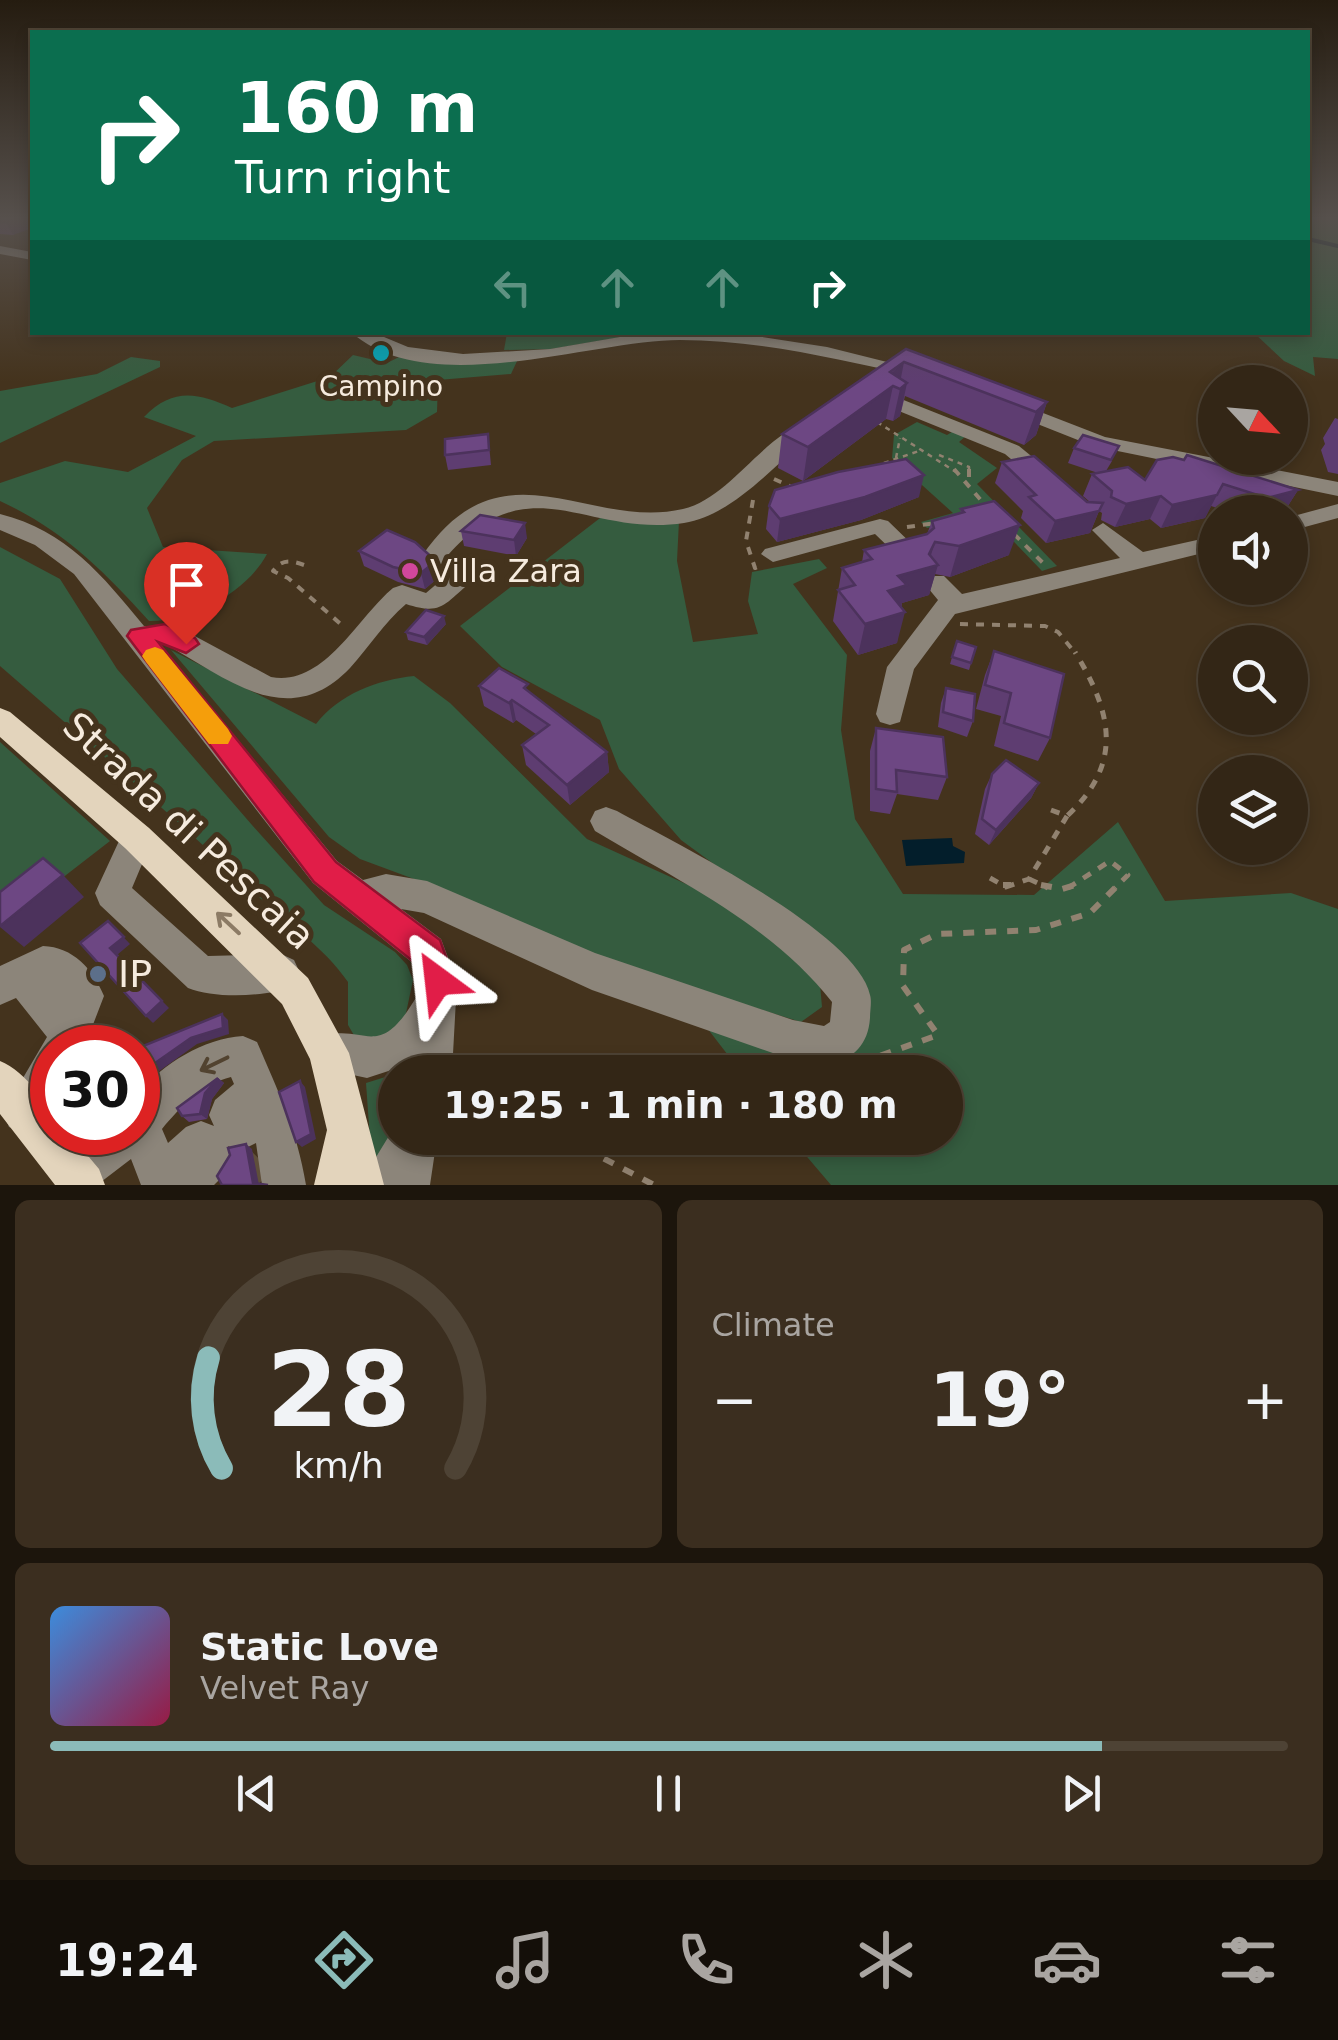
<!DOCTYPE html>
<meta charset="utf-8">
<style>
body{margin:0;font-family:"DejaVu Sans",sans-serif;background:#3b2e1f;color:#f1f3f6;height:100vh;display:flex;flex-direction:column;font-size:38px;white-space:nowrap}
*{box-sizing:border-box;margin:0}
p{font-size:32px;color:#a9a5a1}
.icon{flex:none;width:55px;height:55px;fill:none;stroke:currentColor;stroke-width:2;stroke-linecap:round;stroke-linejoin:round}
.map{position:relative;height:1185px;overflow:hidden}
.drawer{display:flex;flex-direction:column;gap:15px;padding:15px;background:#1c150c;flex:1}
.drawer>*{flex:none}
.hud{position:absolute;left:30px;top:30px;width:1280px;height:305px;border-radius:0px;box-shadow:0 5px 15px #0003,0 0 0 2px #4e4335;background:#0b6e4f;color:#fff;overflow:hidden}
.needle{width:65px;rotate:116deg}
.buttons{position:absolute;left:1198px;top:365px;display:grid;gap:20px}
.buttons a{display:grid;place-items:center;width:110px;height:110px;border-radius:50%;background:#332616;box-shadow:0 5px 15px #0003,0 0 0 2px #4e4335;font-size:50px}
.speed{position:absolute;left:30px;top:1025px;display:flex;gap:20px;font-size:50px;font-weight:700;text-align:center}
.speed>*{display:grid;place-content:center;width:130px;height:130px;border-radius:50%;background:#332616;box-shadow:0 5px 15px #0003,0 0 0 2px #4e4335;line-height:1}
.speed .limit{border:15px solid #d22;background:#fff;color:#111}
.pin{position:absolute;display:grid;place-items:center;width:85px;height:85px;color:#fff;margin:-102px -42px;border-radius:50% 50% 50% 0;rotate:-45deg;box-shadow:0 0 10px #0007}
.pin .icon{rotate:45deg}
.me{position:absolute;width:110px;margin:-55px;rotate:330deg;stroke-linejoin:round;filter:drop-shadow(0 0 8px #0008)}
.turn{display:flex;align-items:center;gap:35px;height:210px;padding:0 40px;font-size:45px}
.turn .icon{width:130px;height:130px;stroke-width:2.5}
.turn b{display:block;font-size:70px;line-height:85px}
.lanes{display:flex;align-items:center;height:95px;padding:0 40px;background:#0003;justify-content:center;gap:50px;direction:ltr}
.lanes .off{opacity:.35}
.big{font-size:75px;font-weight:700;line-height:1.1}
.drawer .widget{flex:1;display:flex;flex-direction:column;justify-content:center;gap:15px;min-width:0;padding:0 35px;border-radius:15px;background:#3b2e1f}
.drawer .dial{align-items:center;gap:0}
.dial svg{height:260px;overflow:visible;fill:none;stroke:#4e4335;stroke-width:7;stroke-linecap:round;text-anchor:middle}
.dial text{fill:#f1f3f6;stroke:none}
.song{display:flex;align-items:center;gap:30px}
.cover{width:120px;height:120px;border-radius:15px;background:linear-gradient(135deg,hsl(210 70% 55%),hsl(340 70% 35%))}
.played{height:10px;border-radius:5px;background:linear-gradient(90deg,#8bbbb9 85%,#4e4335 85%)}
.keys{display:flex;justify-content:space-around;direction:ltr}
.heat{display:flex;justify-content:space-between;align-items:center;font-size:55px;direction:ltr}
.drawer .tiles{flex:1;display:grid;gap:15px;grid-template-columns:1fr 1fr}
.widget:last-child{grid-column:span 2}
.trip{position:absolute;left:378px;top:1055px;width:585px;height:100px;border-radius:50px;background:#332616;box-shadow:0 5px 15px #0003,0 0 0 2px #4e4335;font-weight:700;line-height:100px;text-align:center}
.menu{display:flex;height:160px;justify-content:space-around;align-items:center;background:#140f09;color:#a9a5a1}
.menu .icon{width:70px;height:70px}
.menu .on{color:#8bbbb9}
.menu b{font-size:45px;color:#f1f3f6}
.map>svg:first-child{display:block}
</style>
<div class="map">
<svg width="1338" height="1185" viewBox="0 0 1338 1185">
<rect width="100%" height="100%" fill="#44331d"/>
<g fill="#355c3f">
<path d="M1308,216h30v143l-25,-2 2,19 -31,-15 -30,-28 54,-1z"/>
<path d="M507,333l132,-1 1,2 -89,15 -47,1z"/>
<path d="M353,355l34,8 12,-6 31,5 88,-3 -7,15 -73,6 -1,32 -31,18 -192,11 -32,19 -35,48 16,39 104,7c-20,38 -75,68 -118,67 -46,-51 -86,-91 -149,-120v-18l65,-22 63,11 68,-36 -52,-19c29,-30 54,-24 88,-9l98,-31z"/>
<path d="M131,357l29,4v6l-160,76v-52l97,-17z"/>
<path d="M917,422l30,13 8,-5 12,5 -8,7 38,26 -20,16 80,82 -15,5 -54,-56 -61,13 -6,-6 32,-9 -61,-55 2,-23z"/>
<path d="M604,515l75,6 -2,40 16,81 65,-8 -10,-33 4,-29 67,-13 8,9 -34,16 54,71 -6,75 14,89 48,75 131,1 84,-73 47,79 126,-8 47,16v276h-507l-40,-47h154v-66h-204l-37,-48 130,45 30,-29 -26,-85 -157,-115 -62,-71 -19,-49 -98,-53 -42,-41z"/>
<path d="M0,547l60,32 57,90 135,156 72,80 71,47 12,13 6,15 -8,38 -26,25 -24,-6 -7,-12v-43c-25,-36 -58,-56 -89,-85 -84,-79 -171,-155 -259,-231z"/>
<path d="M171,650l145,74c23,-30 61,-44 98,-48l36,27 137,136 121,55 75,51 37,39 2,23 -21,15 -187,-58 -165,-72 -89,-33 -31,-22z"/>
<path d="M0,742l110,99 -62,48 -48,27z"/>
<path d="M395,1074c0,26 9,69 -14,85l-10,-6 -5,-70z"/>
</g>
<path fill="#031e2b" d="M952,838l1,8 12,6 -1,11 -58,3 -4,-26z"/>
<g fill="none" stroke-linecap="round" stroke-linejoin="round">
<path stroke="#031e2b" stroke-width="4" d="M1308,239l30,7"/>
<path stroke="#5f4f3a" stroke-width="39" stroke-dasharray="39 20" stroke-linecap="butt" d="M230,1185l28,-28"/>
<g stroke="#918270" stroke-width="2.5" stroke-dasharray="5 5" stroke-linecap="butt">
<path d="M877,422l79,50"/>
<path d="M939,455l30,12v5"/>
<path d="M896,458l4,-20"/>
<path d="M884,463l38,-13"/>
</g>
<g stroke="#918270" stroke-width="4" stroke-dasharray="8 8" stroke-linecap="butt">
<path d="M954,469l32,37"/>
<path d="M969,469v10"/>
<path d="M774,479l18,8"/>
<path d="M753,500l-7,41 9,27 6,-2"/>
<path d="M907,527l29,-4"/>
<path d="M1014,534l32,32"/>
<path d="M304,565c-14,-5 -22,-6 -31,6l15,7 55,48"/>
<path d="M960,624l85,2 13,6 18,22"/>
</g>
<g stroke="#918270" stroke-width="5" stroke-dasharray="9 9" stroke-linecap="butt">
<path d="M1051,810l16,6c56,-52 46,-102 8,-164"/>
<path d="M990,878l16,9 23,-8 38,-63"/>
<path d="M1029,879l19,9"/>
<path d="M1068,888l42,-27 18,14 -13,13"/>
</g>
<g stroke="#918270" stroke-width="6" stroke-dasharray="11 11" stroke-linecap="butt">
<path d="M1003,885h8"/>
<path d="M1041,885l21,4 13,-4"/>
<path d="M860,1063l78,-28 -35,-49 1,-36 33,-16 99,-4 54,-17 28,-28"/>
<path d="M565,1138l89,47"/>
</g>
<g fill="#8c857a" fill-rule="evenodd">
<path d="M0,246l32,6v8l-32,-6z"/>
<path d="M351,332h21l36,15 55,7 87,-5 99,-17h81l97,15 96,24 -9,5c-77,-17 -155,-36 -234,-36 -89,0 -252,61 -329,-8z"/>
<path d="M896,397l123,49 39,32 -3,5h-16l-34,-29 -116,-47 -2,-4z"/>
<path d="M1012,401l93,36 233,45v14l-245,-50 -88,-35v-8z"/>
<path d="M808,422l10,6 -3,4c-38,30 -81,83 -131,91 -98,15 -153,-60 -236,32l26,21 -3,6c-27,22 -29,34 -65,22 -22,19 -37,43 -56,64 -62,65 -123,10 -185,-24h-6l178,217 26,19 23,-6 41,7 168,72 198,67 31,6 6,-4 2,-20c-61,-78 -154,-121 -237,-171l-5,-10 5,-10 11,-4 11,4c56,31 240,121 253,184 2,6 0,15 0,23 -2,27 -16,39 -41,49l-36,-7 -201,-70 -168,-77 -23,-4 40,30 16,42 -5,91h-40l1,-9 -46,15 -52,-11 -6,-14 6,-14c50,-21 61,29 103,-45l-4,-30 -101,-81 -239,-309 -39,-29 -35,-15v-16c67,17 102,61 144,112l34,1 93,50c53,10 86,-59 122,-89l9,-3 24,8 20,-17 -24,-20c80,-118 166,-25 261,-47 47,-11 81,-75 125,-87z"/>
<path d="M1338,504v14l-48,13v-14z"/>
<path d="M880,519l8,2 31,30 4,5 -4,5h-16l-28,-27 -102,28 -12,-8 4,-5z"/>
<path d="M1103,523l40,29 72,-16v14l-260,64 -41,55 -14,53 -10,3 -10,-3 -4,-8 11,-47 51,-67 -15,-18 3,-6h18l18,18 158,-36 -28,-28z"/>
<path d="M137,823l12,5 4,10 -21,50 76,68 73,-2 13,6 6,13 -6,13c-27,11 -79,13 -106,2l-88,-83 -5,-12 30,-65z"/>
<path d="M43,946c30,1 50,23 61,50l-20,52h-32c0,32 7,70 -28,85l-15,-6 -6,-15 44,-75 -31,-39 -16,7v-39z"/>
<path d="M243,1036l14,6c21,49 40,88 49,143h-44l-6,-42 -16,8 -12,-5 5,12 -7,15 -12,12h-73l-10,-26 -34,26h-40l-4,-10c17,-40 46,-43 85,-43v-39c27,-30 64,-54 105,-57zM231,1077l3,7 -19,16 -6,15 5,11 -13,-5 -15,6 -18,16 -6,-14c18,-22 41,-45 69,-52z"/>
<path d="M395,1126v12h42l-7,47h-71z"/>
</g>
<g fill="#e3d4bc" fill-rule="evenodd">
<path d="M0,708l10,4 139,116 159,150 41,75 35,132h-70l13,-55 -17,-71 -28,-55 -157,-156 -125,-111z"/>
<path d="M0,1061c26,11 52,44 52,71h16l31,37 6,16h-50l-55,-71z"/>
</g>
</g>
<g fill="#5e3d71">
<path d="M0,216h32l-19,19 -13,-1z"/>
<path d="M906,349l141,53 -11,33 -12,10 -119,-49 -5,20 -7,5 -7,-2 -83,62 -25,-13 4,-34z"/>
<path d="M1335,418l3,1v55l-10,-2 -7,-22 4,-6 -2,-6z"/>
<path d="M488,434l3,31 -43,5 -3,-15z"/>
<path d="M1074,448l38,13 -6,10 39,9 12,-20 141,30 -14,22h-55l-18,-6 -6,12 -44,10 -11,-9 -35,8 -14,-7 1,-7 -3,-2 -9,22 -44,10 -25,-25 2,-7 -28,-28 7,-21 88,40 -7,-6 9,-22 6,-1 -30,-10z"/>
<path d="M919,497l-58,23 -84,22 -11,-13 3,-23z"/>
<path d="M961,509l48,46 -59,22 -15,-3 -6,21 -27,8 -5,40 -39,12 -25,-34 9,-53 20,-6 2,-12 63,-16 5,-13 28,-7z"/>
<path d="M461,531l66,7 -11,18 -52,-10z"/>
<path d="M359,551l77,10 4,15 -15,13 -27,-7 -34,-16z"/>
<path d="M446,624l-19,21 -19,-5 -2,-8z"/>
<path d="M957,641l19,6 -7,23 -19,-6z"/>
<path d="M994,651l56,87 -12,23 -44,-15 7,-30 -25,-7 9,-34z"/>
<path d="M479,686l50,7 78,59 2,20 -39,33 -44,-40 -4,-20 14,-11 -20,-14 -3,3 -29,-17z"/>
<path d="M946,688l27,33 -6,16 -29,-10 3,-24z"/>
<path d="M876,728l71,49 -9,23 -41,-6 -7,20 -20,-3v-60z"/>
<path d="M992,774l47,9 -8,15 -42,47 -14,-11 10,-45z"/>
<path d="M218,1078l6,5 -12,16 -5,20 -18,3 -7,-6z"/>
</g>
<g fill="#4c325c">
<path d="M25,216h7v12l-19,7 -7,-13z"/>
<path d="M904,362l-5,26 -6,-2 -7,33 -83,62 5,-34z"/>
<path d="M907,383l-7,33 -7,5 7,-32z"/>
<path d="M1047,402l-11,33 -12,10 12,-33z"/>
<path d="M924,475l-5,22 -58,23 -84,22 3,-23z"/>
<path d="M1298,490l-14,22h-26l9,-14z"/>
<path d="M1217,495l-12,23 -44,10 11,-23z"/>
<path d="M1161,496l-11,23 -35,8 11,-23z"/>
<path d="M1099,511l-9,22 -44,10 9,-22z"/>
<path d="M525,523l2,15 -11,18 -2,-16z"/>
<path d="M1020,525l-11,30 -59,22 9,-31z"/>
<path d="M935,542l-8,26 11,-3 -9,30 -27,8 -2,10 5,-1 -8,31 -39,12 7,-31 33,-48 31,-22z"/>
<path d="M436,561l4,15 -15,13 -4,-16z"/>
<path d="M444,616l2,8 -19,21 -3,-8z"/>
<path d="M512,700l4,20 -3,3 -4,-20z"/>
<path d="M607,752l2,20 -39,33 -3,-20z"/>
<path d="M1039,783l-8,15 -42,47 7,-15z"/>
<path d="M63,875l21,22 -60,50 -24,-20z"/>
<path d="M108,921l22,23 -13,11 52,53 -16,15 -7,-7 -36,-68z"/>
<path d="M222,1014l6,6 1,14 -32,10 -53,38 -6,2v-9z"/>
<path d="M218,1078l6,5 -12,16 -5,20 -7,-5 5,-21z"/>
<path d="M300,1081l5,6 11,52 -14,8 -6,-5z"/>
<path d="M246,1144l6,5 7,36 -6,-2z"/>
</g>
<g fill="#6d4783" stroke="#4c325c" stroke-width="2.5">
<path d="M0,216h25l-19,6h-6z"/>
<path d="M906,349l141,53 -11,10 -132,-50 -14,10 17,11 -7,6 -7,-3 -85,61 -26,-13z"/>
<path d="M488,434l1,16 -44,5v-16z"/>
<path d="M1083,435l36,11 -8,14 -37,-12z"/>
<path d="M1187,455l111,35 -31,8 -44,-14 -6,11 -45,10 -11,-9 -35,8 -15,-7 1,-6 -20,-17 36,-7 17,13 12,-20 16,-3 11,3z"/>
<path d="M1034,456l53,46 16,1 -4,8 -44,10 -26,-24 7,-2 -34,-33z"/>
<path d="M906,459l18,16 -59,22 -85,22 -11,-13 6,-16 63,-18z"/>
<path d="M994,501l26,24 -61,21 -24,-4 -6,12 9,11 -40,11 9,9 -19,6 17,21 -40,12 -27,-34 17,-5 -13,-17 30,-9 -8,-9 63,-16 7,-6 -2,-7 32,-9 -3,-3z"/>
<path d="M480,515l45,8 -11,17 -53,-9z"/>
<path d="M387,530l28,12 21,19 -15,12 -28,-6 -34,-16z"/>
<path d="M426,610l18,6 -20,21 -18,-5z"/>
<path d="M957,641l19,6 -5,16 -19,-6z"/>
<path d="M994,651l70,23 -14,64 -46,-15 7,-30 -26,-8z"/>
<path d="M499,668l29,16 -4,4 83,64 -40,33 -45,-40 27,-20 -37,-25 -3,3 -30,-17z"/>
<path d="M946,688l29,6 -2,27 -30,-9z"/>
<path d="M876,728l67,9 4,40 -51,-7 1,22 -21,-3z"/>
<path d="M1006,760l33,23 -43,47 -14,-11 10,-45z"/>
<path d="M43,858l20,17 -63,51v-34z"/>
<path d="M108,921l16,16 -14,11 52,53 -16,15 -66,-73z"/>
<path d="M222,1014l1,14 -32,10 -53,37v-27z"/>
<path d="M218,1078l-13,15 -5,21 -18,2 -5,-8z"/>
<path d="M300,1081l11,53 -15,8 -17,-50z"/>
<path d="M246,1144l7,39 15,2h-46l-5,-9 13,-21 -2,-7z"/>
</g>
<defs><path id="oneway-shaft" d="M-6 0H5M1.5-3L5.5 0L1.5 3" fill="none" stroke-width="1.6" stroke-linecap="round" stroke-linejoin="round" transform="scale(2.5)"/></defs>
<use stroke="#8c7b65" href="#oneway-shaft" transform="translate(228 923) rotate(-137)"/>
<use stroke="#524330" href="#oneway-shaft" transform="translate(214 1064) rotate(154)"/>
<linearGradient id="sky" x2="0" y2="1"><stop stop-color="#251c10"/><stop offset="0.57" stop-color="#56504c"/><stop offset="1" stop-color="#56504c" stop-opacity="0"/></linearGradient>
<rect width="1338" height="382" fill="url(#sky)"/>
<path fill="#e11d48" stroke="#92132f" stroke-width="2.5" d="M165,624l30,14 4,6 -13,9 -28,-11 178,220 104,78 15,41 -5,12 -12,5 -12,-5 -11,-30 -101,-81 -187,-246 4,-6z"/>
<path fill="#f59e0b" d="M155,647l8,3 65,79 4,7 -4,8h-19l-63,-82 -4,-6 4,-6z"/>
<circle fill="#0f9aa8" stroke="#44331d" stroke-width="4" cx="381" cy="353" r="10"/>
<circle fill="#d1479c" stroke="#44331d" stroke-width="4" cx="410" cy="571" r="10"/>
<circle fill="#5c6f8a" stroke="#44331d" stroke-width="4" cx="98" cy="974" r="10"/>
<g text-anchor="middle" stroke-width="10" stroke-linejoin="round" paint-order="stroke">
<g font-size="28" fill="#f6ebde" stroke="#44331d">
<text x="381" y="396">Campino</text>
</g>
<g font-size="32" fill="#f6ebde" stroke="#44331d" text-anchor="start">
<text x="430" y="582">Villa Zara</text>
</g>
<g font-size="38" fill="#f6ebde" stroke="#44331d">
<text transform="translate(189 831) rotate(43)" y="13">Strada di Pescaia</text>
</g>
<g font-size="38" fill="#f6ebde" stroke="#44331d" text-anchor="start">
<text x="118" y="987">IP</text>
</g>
</g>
</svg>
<div class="buttons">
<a><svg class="needle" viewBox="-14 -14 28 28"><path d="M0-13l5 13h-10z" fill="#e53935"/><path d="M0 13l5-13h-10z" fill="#a9a5a1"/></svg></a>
<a><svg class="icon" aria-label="sound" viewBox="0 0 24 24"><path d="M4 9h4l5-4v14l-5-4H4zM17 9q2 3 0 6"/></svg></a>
<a><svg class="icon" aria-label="search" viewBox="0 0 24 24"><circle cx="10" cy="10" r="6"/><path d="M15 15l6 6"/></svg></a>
<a><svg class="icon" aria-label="layers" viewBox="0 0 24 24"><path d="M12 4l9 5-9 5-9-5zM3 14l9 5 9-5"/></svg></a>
</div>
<div class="speed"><div class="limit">30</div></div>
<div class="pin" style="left:186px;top:644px;background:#d93025"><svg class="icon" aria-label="arrive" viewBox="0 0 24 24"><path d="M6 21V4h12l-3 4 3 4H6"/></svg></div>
<svg class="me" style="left:438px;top:981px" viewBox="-20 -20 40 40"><path d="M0-17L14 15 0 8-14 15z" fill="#e11d48" stroke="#fff" stroke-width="4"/></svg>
<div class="trip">19:25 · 1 min · 180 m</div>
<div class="hud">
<div class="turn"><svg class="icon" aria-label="right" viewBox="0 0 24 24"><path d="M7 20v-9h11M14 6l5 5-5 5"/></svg><div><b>160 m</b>Turn right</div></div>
<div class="lanes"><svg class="icon off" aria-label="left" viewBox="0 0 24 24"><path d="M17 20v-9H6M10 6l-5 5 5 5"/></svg><svg class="icon off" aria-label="ahead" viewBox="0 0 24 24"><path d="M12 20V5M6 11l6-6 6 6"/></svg><svg class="icon off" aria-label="ahead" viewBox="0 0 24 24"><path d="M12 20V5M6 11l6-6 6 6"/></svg><svg class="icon" aria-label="right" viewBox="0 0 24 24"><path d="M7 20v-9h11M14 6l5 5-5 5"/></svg></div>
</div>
</div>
<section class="drawer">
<div class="tiles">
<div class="widget dial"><svg viewBox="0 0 100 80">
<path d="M14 69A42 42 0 1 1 86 69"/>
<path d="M14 69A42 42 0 0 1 10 35" stroke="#8bbbb9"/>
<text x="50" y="56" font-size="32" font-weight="700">28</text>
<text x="50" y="72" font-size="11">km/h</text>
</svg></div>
<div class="widget"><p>Climate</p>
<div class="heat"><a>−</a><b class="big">19°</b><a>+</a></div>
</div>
<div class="widget">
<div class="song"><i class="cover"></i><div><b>Static Love</b><p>Velvet Ray</p></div></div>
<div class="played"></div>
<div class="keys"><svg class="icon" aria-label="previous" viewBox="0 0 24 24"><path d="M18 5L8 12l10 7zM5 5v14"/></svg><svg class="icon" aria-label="pause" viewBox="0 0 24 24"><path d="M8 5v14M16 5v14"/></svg><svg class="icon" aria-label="next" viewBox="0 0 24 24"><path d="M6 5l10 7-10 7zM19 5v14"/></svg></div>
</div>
</div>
</section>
<nav class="menu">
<b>19:24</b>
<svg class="icon on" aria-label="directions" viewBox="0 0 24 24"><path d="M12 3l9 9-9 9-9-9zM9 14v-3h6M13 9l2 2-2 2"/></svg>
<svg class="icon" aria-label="music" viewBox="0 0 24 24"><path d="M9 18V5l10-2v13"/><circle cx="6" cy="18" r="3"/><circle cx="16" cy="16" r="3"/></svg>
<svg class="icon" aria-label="phone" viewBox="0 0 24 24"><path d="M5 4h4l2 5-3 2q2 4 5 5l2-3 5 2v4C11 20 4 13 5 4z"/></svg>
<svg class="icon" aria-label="climate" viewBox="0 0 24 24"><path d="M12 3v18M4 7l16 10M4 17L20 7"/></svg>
<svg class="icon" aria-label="car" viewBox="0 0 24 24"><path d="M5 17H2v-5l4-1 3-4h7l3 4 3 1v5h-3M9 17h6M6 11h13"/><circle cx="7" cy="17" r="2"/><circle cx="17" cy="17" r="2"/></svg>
<svg class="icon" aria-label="filters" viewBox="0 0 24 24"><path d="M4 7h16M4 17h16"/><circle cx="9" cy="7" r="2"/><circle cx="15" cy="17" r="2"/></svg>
</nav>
